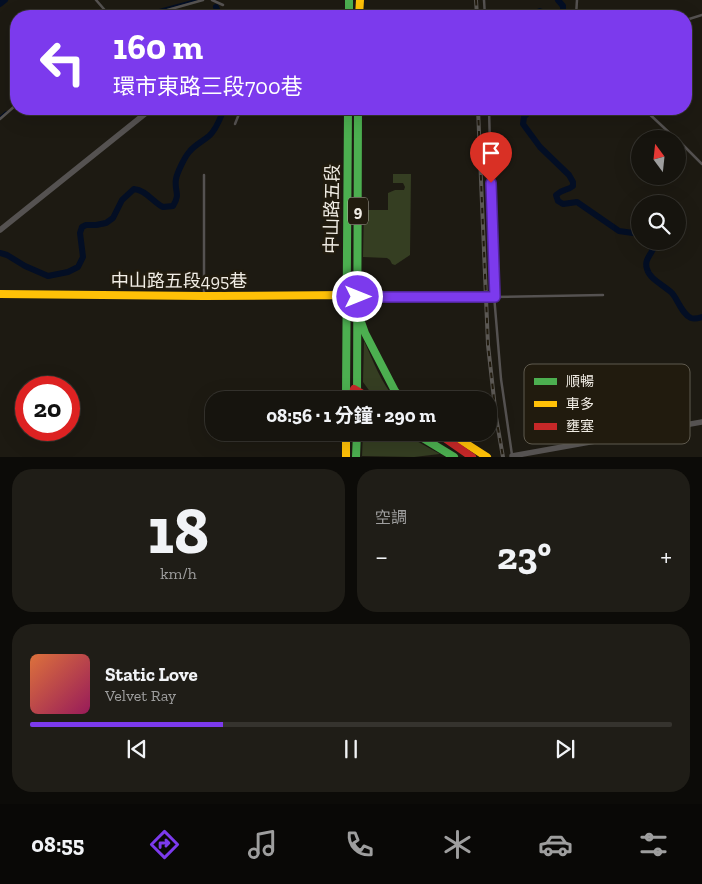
<!DOCTYPE html>
<html lang="zh-TW">
<meta charset="utf-8">
<style>
body{margin:0;font-family:"Zilla Slab","Noto Sans TC",serif;background:#1f1d17;color:#f1f3f6;height:100vh;display:flex;flex-direction:column;font-size:19px;white-space:nowrap}
*{box-sizing:border-box;margin:0}
p{font-size:16px;color:#9e9e9e}
.icon{flex:none;width:28px;height:28px;fill:none;stroke:currentColor;stroke-width:2;stroke-linecap:round;stroke-linejoin:round}
.map{position:relative;height:457px;overflow:hidden}
.sheet{display:flex;flex-direction:column;gap:12px;padding:12px;background:#0c0b08;flex:1}
.sheet>*{flex:none}
.guide{position:absolute;left:10px;top:10px;width:682px;height:105px;border-radius:20px;box-shadow:0 5px 20px #0002,0 0 0 1px #35332e;background:#7c3aed;color:#fff;overflow:hidden}
.needle{width:32px;rotate:345deg}
.fabs{position:absolute;left:631px;top:130px;display:grid;gap:10px}
.fabs a{display:grid;place-items:center;width:55px;height:55px;border-radius:50%;background:#16140e;box-shadow:0 5px 20px #0002,0 0 0 1px #35332e;font-size:25px}
.speed{position:absolute;left:15px;top:376px;display:flex;gap:10px;font-size:25px;font-weight:700;text-align:center}
.speed>*{display:grid;place-content:center;width:65px;height:65px;border-radius:50%;background:#16140e;box-shadow:0 5px 20px #0002,0 0 0 1px #35332e;line-height:1}
.speed .limit{border:8px solid #d22;background:#fff;color:#111}
.pin{position:absolute;display:grid;place-items:center;width:42px;height:42px;color:#fff;margin:-51px -21px;border-radius:50% 50% 50% 0;rotate:-45deg;box-shadow:0 0 5px #0007}
.pin .icon{rotate:45deg}
.me{position:absolute;width:55px;margin:-28px;rotate:90deg;stroke-linejoin:round;filter:drop-shadow(0 0 4px #0008)}
.turn{display:flex;align-items:center;gap:18px;height:105px;padding:0 20px;font-size:22px}
.turn .icon{width:65px;height:65px;stroke-width:2.5}
.turn b{display:block;font-size:35px;line-height:42px}
.big{font-size:38px;font-weight:700;line-height:1.1}
.sheet .card{flex:1;display:flex;flex-direction:column;justify-content:center;gap:8px;min-width:0;padding:0 18px;border-radius:20px;background:#1f1d17}
.sheet .dial{align-items:center;gap:0}
.dial b{font-size:65px;line-height:1}
.song{display:flex;align-items:center;gap:15px}
.cover{width:60px;height:60px;border-radius:8px;background:linear-gradient(135deg,hsl(20 70% 55%),hsl(330 70% 35%))}
.played{height:5px;border-radius:2px;background:linear-gradient(90deg,#7c3aed 30%,#35332e 30%)}
.keys{display:flex;justify-content:space-around;direction:ltr}
.heat{display:flex;justify-content:space-between;align-items:center;font-size:28px;direction:ltr}
.sheet .tiles{flex:1;display:grid;gap:12px;grid-template-columns:1fr 1fr}
.card:last-child{grid-column:span 2}
.trip{position:absolute;left:205px;top:391px;width:292px;height:50px;border-radius:20px;background:#16140e;box-shadow:0 5px 20px #0002,0 0 0 1px #35332e;font-weight:700;line-height:50px;text-align:center}
.dock{display:flex;height:80px;justify-content:space-around;align-items:center;background:#090806;color:#9e9e9e}
.dock .icon{width:35px;height:35px}
.dock .on{color:#7c3aed}
.dock b{font-size:22px;color:#f1f3f6}
.map>svg:first-child{display:block}
</style>
<div class="map">
<svg width="702" height="457" viewBox="0 0 702 457">
<rect width="100%" height="100%" fill="#1d1a12"/>
<g fill="#353e22">
<path d="M393,174h18l-1,81 -15,10 -3,-1 -2,-4 -3,-2 -24,-1 1,-47h24v-17l7,-3h9l1,-3 -2,-4h-10z"/>
<path d="M364,341c9,19 17,43 32,58l-1,1h-13l-11,-7 -8,-11z"/>
<path d="M363,432l39,1 38,21 -26,3 -52,-1z"/>
</g>
<g fill="none" stroke-linecap="round" stroke-linejoin="round">
<g stroke="#030e24" stroke-width="2">
<path d="M137,16l59,-16"/>
<path d="M0,117l6,-5"/>
<path d="M361,295l121,1"/>
</g>
<g stroke="#030e24" stroke-width="6">
<path d="M558,0l5,6v8l-2,2"/>
<path d="M0,4l5,-4"/>
<path d="M216,7l4,9"/>
<path d="M533,16l3,-3 4,-2 8,5"/>
<path d="M540,109l-11,3 -5,5 -1,7 17,23 29,28 4,7v4c-6,5 -10,2 -17,9l2,6 5,3 14,-2 42,29 21,3"/>
<path d="M656,241c-1,11 -13,17 -9,28 3,11 17,16 25,24 6,7 10,21 19,25 3,1 8,0 11,-1"/>
<path d="M0,253l7,2 18,11 23,10 20,-4 10,-5 5,-10 -3,-24 2,-6 4,-2h10l10,-2 7,-5 9,-18 12,-11c12,1 19,13 29,18l10,-1c8,-13 1,-14 3,-27 1,-6 9,-23 14,-28 5,-6 13,-10 19,-15 8,-7 11,-18 15,-27"/>
</g>
<g stroke="#555251" stroke-width="2.5">
<path d="M96,0l14,16"/>
<path d="M212,0l11,5"/>
<path d="M484,0l1,16"/>
<path d="M146,16l57,-16"/>
<path d="M576,16l1,-16"/>
<path d="M686,20l16,-5"/>
<path d="M489,109l5,186 7,84 11,76"/>
<path d="M644,109l32,30"/>
<path d="M0,119l16,-14"/>
<path d="M235,124l6,-15"/>
<path d="M678,140l24,24"/>
<path d="M204,294v-119"/>
<path d="M359,297h132l112,-2"/>
</g>
<g stroke="#555251" stroke-width="5.5">
<path d="M0,230l151,-121"/>
<path d="M512,456l190,-34"/>
</g>
<g stroke="#4caf50" stroke-width="8">
<path d="M349,0v16"/>
<path d="M348,109l-2,285 11,6"/>
<path d="M360,319l5,14 30,58 7,9"/>
<path d="M357,400l1,-291"/>
<path d="M413,432l41,25"/>
<path d="M356,457l1,-25"/>
</g>
<g stroke="#ffc107" stroke-width="8">
<path d="M359,16l1,-16"/>
<path d="M0,294l204,2 142,-1 12,2"/>
<path d="M346,432v25"/>
<path d="M448,432l39,25"/>
</g>
<g stroke="#c62828" stroke-width="8">
<path d="M354,389l19,11"/>
<path d="M436,432l36,25"/>
</g>
<defs>
<g id="rail">
<path d="M476,0l1,16"/>
<path d="M478,109l10,236 8,72 7,40"/>
</g>
</defs>
<use href="#rail" stroke="#5b5854" stroke-width="4"/>
<use href="#rail" stroke="#211b0e" stroke-width="2" stroke-dasharray="5.5" stroke-linecap="butt"/>
</g>
<g fill="none" stroke-linecap="round" stroke-linejoin="round">
<defs>
<path id="route" d="M358,297h137l-4,-114"/>
</defs>
<use href="#route" stroke="#51269a" stroke-width="12"/>
<use href="#route" stroke="#7c3aed" stroke-width="9"/>
</g>
<g text-anchor="middle" stroke-width="5" stroke-linejoin="round" paint-order="stroke">
<rect fill="#211b0e" stroke="#b3aea4" stroke-width="1" x="348" y="197.5" width="20" height="27" rx="4"/>
<g font-size="16" font-weight="bold" fill="#f1ede5">
<text x="358" y="217">9</text>
</g>
<g font-size="18" fill="#f1ede5" stroke="#211b0e">
<text transform="translate(332 209) rotate(-89)" y="6">中山路五段</text>
<text x="179" y="287">中山路五段495巷</text>
</g>
</g>
<rect x="524" y="364" width="166" height="80" rx="8" fill="#211b0e" stroke="#5f5a4e" stroke-width="1"/>
<rect x="534" y="378" width="23" height="7" fill="#4caf50"/>
<rect x="534" y="401" width="23" height="6" fill="#ffc107"/>
<rect x="534" y="423" width="23" height="7" fill="#c62828"/>
<g font-size="14" fill="#f1ede5">
<text x="566" y="386">順暢</text>
<text x="566" y="409">車多</text>
<text x="566" y="431">壅塞</text>
</g>
</svg>
<div class="fabs">
<a><svg class="needle" viewBox="-14 -14 28 28"><path d="M0-13l5 13h-10z" fill="#e53935"/><path d="M0 13l5-13h-10z" fill="#9e9e9e"/></svg></a>
<a><svg class="icon" aria-label="search" viewBox="0 0 24 24"><circle cx="10" cy="10" r="6"/><path d="M15 15l6 6"/></svg></a>
</div>
<div class="speed"><div class="limit">20</div></div>
<div class="pin" style="left:491px;top:183px;background:#d93025"><svg class="icon" aria-label="arrive" viewBox="0 0 24 24"><path d="M6 21V4h12l-3 4 3 4H6"/></svg></div>
<svg class="me" style="left:358px;top:297px" viewBox="-20 -20 40 40"><circle r="17" fill="#7c3aed" stroke="#fff" stroke-width="3"/><path d="M0-11L8 9 0 5-8 9z" fill="#fff"/></svg>
<div class="trip">08:56 · 1 分鐘 · 290 m</div>
<div class="guide">
<div class="turn"><svg class="icon" aria-label="left" viewBox="0 0 24 24"><path d="M17 20v-9H6M10 6l-5 5 5 5"/></svg><div><b>160 m</b>環市東路三段700巷</div></div>
</div>
</div>
<section class="sheet">
<div class="tiles">
<div class="card dial"><b>18</b><p>km/h</p></div>
<div class="card"><p>空調</p>
<div class="heat"><a>−</a><b class="big">23°</b><a>+</a></div>
</div>
<div class="card">
<div class="song"><i class="cover"></i><div><b>Static Love</b><p>Velvet Ray</p></div></div>
<div class="played"></div>
<div class="keys"><svg class="icon" aria-label="previous" viewBox="0 0 24 24"><path d="M18 5L8 12l10 7zM5 5v14"/></svg><svg class="icon" aria-label="pause" viewBox="0 0 24 24"><path d="M8 5v14M16 5v14"/></svg><svg class="icon" aria-label="next" viewBox="0 0 24 24"><path d="M6 5l10 7-10 7zM19 5v14"/></svg></div>
</div>
</div>
</section>
<nav class="dock">
<b>08:55</b>
<svg class="icon on" aria-label="directions" viewBox="0 0 24 24"><path d="M12 3l9 9-9 9-9-9zM9 14v-3h6M13 9l2 2-2 2"/></svg>
<svg class="icon" aria-label="music" viewBox="0 0 24 24"><path d="M9 18V5l10-2v13"/><circle cx="6" cy="18" r="3"/><circle cx="16" cy="16" r="3"/></svg>
<svg class="icon" aria-label="phone" viewBox="0 0 24 24"><path d="M5 4h4l2 5-3 2q2 4 5 5l2-3 5 2v4C11 20 4 13 5 4z"/></svg>
<svg class="icon" aria-label="climate" viewBox="0 0 24 24"><path d="M12 3v18M4 7l16 10M4 17L20 7"/></svg>
<svg class="icon" aria-label="car" viewBox="0 0 24 24"><path d="M5 17H2v-5l4-1 3-4h7l3 4 3 1v5h-3M9 17h6M6 11h13"/><circle cx="7" cy="17" r="2"/><circle cx="17" cy="17" r="2"/></svg>
<svg class="icon" aria-label="filters" viewBox="0 0 24 24"><path d="M4 7h16M4 17h16"/><circle cx="9" cy="7" r="2"/><circle cx="15" cy="17" r="2"/></svg>
</nav>
